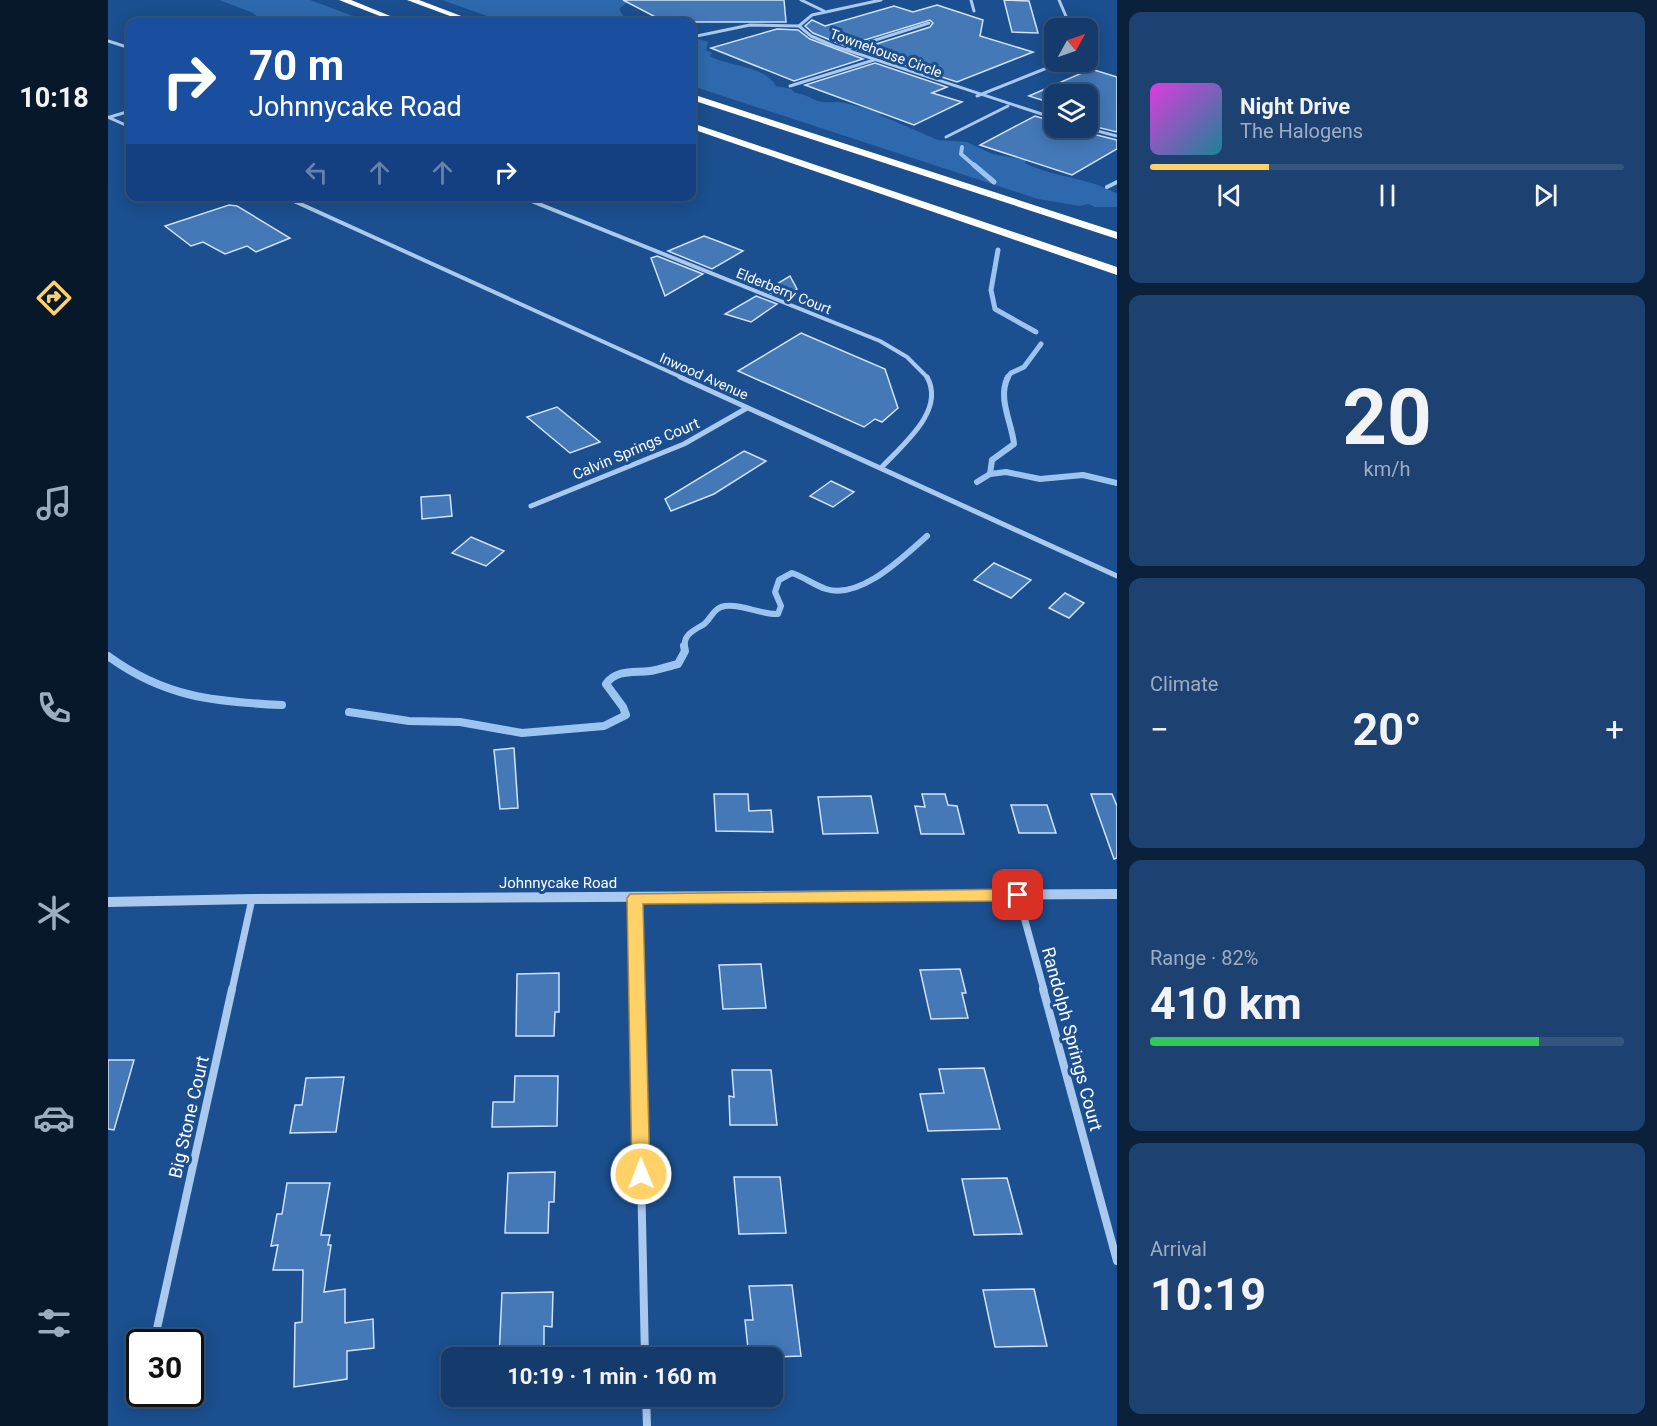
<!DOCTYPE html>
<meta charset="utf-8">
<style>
body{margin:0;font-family:Roboto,sans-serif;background:#1d4271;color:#f1f3f6;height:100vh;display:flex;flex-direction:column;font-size:22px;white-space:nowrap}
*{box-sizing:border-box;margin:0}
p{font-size:20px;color:#9dadc1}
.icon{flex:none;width:33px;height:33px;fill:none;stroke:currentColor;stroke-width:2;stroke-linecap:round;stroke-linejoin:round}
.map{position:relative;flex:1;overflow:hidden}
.sheet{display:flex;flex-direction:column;gap:12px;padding:12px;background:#0b203b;width:540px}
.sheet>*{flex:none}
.banner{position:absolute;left:18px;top:18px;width:570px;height:183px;border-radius:12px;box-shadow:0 3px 15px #0003,0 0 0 2px #33557e;background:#1a4fa0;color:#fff;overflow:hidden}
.needle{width:39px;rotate:50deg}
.fabs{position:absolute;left:936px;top:18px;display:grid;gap:12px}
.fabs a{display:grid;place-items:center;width:54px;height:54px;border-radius:12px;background:#143b6b;box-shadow:0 3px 15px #0003,0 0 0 2px #33557e;font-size:30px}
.speed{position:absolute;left:18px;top:1329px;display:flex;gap:12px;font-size:30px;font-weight:700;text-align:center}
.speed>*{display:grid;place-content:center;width:78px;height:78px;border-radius:50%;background:#143b6b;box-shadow:0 3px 15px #0003,0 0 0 2px #33557e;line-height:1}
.speed .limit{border:3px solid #111;border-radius:9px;background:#fff;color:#111}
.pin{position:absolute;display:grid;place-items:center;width:51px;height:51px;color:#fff;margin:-26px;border-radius:12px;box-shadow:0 3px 9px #0006}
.me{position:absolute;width:66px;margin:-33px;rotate:359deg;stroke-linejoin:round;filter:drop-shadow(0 0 4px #0008)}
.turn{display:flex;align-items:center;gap:21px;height:126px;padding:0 24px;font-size:27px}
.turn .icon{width:78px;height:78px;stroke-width:2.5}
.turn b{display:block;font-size:42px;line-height:51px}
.lanes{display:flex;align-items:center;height:57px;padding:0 24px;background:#0003;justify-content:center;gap:30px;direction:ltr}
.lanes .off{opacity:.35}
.big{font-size:45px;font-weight:700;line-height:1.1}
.sheet .widget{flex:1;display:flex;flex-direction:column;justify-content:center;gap:9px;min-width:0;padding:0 21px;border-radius:12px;background:#1d4271}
.sheet .dial{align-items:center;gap:0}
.dial b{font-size:78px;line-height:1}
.song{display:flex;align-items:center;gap:18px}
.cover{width:72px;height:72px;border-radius:9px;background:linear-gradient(135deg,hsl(300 70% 55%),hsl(190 70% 35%))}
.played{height:6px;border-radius:3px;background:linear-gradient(90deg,#ffd166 25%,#33557e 25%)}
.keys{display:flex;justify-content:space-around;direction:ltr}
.heat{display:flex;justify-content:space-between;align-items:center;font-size:33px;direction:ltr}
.charge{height:9px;border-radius:4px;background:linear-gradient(90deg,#34c759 82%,#33557e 0)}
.trip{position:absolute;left:333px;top:1347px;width:342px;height:60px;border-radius:12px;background:#143b6b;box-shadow:0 3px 15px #0003,0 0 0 2px #33557e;font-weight:700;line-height:60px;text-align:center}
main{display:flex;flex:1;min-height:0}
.dock{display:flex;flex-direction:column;width:108px;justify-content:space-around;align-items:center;background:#08182b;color:#9dadc1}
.dock .icon{width:42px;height:42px}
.dock .on{color:#ffd166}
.dock b{font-size:27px;color:#f1f3f6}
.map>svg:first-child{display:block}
</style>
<main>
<nav class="dock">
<b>10:18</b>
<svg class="icon on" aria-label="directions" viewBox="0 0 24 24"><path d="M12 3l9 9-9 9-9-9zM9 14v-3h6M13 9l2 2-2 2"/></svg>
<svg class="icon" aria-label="music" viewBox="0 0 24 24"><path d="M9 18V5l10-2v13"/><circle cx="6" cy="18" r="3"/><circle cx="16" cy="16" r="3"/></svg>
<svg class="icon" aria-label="phone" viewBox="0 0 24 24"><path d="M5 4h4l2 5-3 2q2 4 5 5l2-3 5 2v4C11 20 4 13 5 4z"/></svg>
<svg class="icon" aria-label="climate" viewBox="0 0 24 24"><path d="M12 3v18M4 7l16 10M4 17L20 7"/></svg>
<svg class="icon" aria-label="car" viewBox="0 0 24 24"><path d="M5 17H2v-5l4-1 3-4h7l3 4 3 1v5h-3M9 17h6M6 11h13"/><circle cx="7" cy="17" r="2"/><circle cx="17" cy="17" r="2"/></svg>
<svg class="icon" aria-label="filters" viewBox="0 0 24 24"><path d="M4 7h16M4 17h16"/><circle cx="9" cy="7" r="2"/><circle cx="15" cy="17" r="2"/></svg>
</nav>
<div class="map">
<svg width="1009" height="1426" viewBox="0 0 1009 1426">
<rect width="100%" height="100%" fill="#1b4f8f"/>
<g fill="#2e69ad">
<path d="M111,0h91l59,22h-104l-14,-10z"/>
<path d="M334,0h188l-11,9 5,8 14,5h-134z"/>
<path d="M591,39l9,3 -2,8 6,3 -2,3c18,11 55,9 66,30l15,3 4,4c10,1 15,5 23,8 6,2 14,1 20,1 6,0 38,9 43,11l-1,2 58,25 29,2 25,12 35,6 -2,3c29,15 64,14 92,31v13h-22l-7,-3 -8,2 -42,-7 -346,-113v-45z"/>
</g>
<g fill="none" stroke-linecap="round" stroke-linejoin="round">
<path stroke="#9cc4f0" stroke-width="4" d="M854,147l-1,7 15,13"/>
<g stroke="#9cc4f0" stroke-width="5">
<path d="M866,165l20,17"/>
<path d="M890,250l-7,40 4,19 41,23"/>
<path d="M899,378l4,-5 13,-6 17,-23"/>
</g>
<g stroke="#9cc4f0" stroke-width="6">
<path d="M882,474l2,-14 22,-16c-2,-21 -17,-46 -6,-67"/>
<path d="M869,482l13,-8 16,-2 34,7 43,-4 34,8"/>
<path d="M577,647c-2,-11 7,-16 16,-21 9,-4 10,-15 20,-19 17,-5 39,8 57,7l3,-8 -6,-14 4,-12 13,-7c12,4 22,12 34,16 35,11 78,-33 101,-53"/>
</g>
<g stroke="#9cc4f0" stroke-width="8">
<path d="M0,656c56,41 106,46 174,49"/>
<path d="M241,712l60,9 51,1 62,11 82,-7 22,-11 -3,-8 -17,-23c10,-15 28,-11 44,-13 9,-1 19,-5 28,-7l7,-13 -1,-5"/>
</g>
</g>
<g fill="#4478b7" stroke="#cfe3fa" stroke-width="1.5">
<path d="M515,0h161l2,22h-121z"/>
<path d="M896,0l25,1 9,32 -26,-1z"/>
<path d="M829,5l46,15 -3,16 53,16 -76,30 -100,-32 73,-23 3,-4 -3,-3 -85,26 -32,-13 -8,-7 7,-6 13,6 69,-20 19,6z"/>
<path d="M669,29l21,1 12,9 53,20 -69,22 -83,-33z"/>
<path d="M767,63l72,24 -15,6 30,9 -48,23 -109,-40z"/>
<path d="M983,69l26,8v55l-29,-7v-31h-34v10l-25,-8z"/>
<path d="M927,116l19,6v6h28l3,4 32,8v9l-45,26 -92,-30z"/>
<path d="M121,205l8,1 53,32 -34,14 -9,-6 -22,8 -22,-12 -12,4 -26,-20z"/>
<path d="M596,236l16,6 23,9 -31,18 -44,-18z"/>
<path d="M549,256l46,18 -38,22 -14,-38z"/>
<path d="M682,276l7,13 -13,9 -19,-7z"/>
<path d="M648,296l21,8 -26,18 -26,-8z"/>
<path d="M693,333l84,36 13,39 -16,14 -7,-3 -11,8 -126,-56z"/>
<path d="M449,407l43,35 -30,11 -43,-36z"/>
<path d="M636,451l22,10 -52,33 -43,17 -6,-12z"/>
<path d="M723,481l23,11 -21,15 -23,-11z"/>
<path d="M342,495l2,21 -30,3 -1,-22z"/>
<path d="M363,537l33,14 -18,15 -34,-13z"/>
<path d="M886,563l37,17 -20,18 -37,-18z"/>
<path d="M957,593l19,10 -15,15 -20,-10z"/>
<path d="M406,748l4,60 -18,1 -6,-59z"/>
<path d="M606,794h34l1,17 22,-1 2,22 -57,-1z"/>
<path d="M814,794h23l3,11 9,1 7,28h-43l-6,-28 10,1z"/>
<path d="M983,794h21l5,12v52l-3,1z"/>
<path d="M763,796l7,37 -55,1 -5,-37z"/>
<path d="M903,805h36l9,28h-37z"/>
<path d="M653,964l5,44 -43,1 -4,-44z"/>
<path d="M852,969l6,24h-4l6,25 -37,1 -11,-49z"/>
<path d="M451,973v39h-4l-1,24h-38l1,-62z"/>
<path d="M0,1060h26l-20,70 -6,-1z"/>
<path d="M876,1068l16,61 -72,2 -8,-37 24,-1 -5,-24z"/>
<path d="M624,1070h39l6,55h-47l-1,-29 5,1z"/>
<path d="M407,1076h43l-1,50 -65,1 1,-25h21z"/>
<path d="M236,1077l-8,55 -46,1 5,-28h7l4,-27z"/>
<path d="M447,1172l-1,30h-5l-1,31h-43l3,-60z"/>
<path d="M626,1177h46l6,56 -47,1z"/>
<path d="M899,1178l15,56 -48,1 -12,-56z"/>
<path d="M179,1183h43l-9,52h9l-2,10h3l-7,47 21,-3v34l28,-4 1,29 -27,3v28l-53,8 1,-64 7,-1 1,-52h-30l5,-25 -7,1 6,-32h5z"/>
<path d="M684,1285l9,71 -52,2 -4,-38h8l-4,-34z"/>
<path d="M926,1289l13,57 -52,1 -12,-57z"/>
<path d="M445,1292l-1,35 -8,-1v32h-45l3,-65z"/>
</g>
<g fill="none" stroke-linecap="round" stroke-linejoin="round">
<g stroke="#a9c9ee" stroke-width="3">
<path d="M693,0l23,11"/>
<path d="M773,0l-69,15 -13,11 12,10 23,10 220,72"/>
<path d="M863,0l3,11"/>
<path d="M951,0l12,28"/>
<path d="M584,37l58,-12 49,1"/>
<path d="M0,41l22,7"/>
<path d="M739,49l82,-26"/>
<path d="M682,86l84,-26"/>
<path d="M869,96l85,-34"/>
<path d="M0,117l22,10"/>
<path d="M2,117l20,-6"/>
<path d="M978,128l31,8"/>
<path d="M838,137l62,-31"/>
</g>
<g stroke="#a9c9ee" stroke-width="4">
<path d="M999,187l10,-5"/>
<path d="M175,196l400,182"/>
<path d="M411,196l361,145 27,16 21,21"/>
</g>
<g stroke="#a9c9ee" stroke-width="5">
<path d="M572,377l437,199"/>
<path d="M773,468c21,-23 65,-57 46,-91"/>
<path d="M423,506l153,-62 63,-36"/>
</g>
<g stroke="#a9c9ee" stroke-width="7">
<path d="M910,895l26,95"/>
<path d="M527,898l2,92"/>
<path d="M124,990l20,-91"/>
</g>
<g stroke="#a9c9ee" stroke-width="8">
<path d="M529,989l8,369"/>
<path d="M935,989l74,272"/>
<path d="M46,1342l78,-353"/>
<path d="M538,1396l1,30"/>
</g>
<path fill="#a9c9ee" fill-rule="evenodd" d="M1009,889v10l-865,5 -144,3v-10l144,-3z"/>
<g fill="#fff" fill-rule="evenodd">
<path d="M231,0h12l54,22h-10z"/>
<path d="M299,0h12l58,22h-11z"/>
<path d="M584,94l425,138v7l-425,-139z"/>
<path d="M584,123l425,144v8l-425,-146z"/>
</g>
</g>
<path fill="#ffd166" stroke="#a68842" stroke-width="1.5" d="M910,889l8,6 -8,6 -375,3 7,270 -2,6 -7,2 -6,-2 -3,-6 -5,-276 3,-4z"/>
<g text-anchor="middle" stroke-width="6" stroke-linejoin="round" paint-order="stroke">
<g font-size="14" fill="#fff" stroke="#1b4f8f">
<text transform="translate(778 53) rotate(20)" y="5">Townehouse Circle</text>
<text transform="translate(676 291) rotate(22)" y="5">Elderberry Court</text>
<text transform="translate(596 376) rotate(24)" y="5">Inwood Avenue</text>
</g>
<g font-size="15" fill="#fff" stroke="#1b4f8f">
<text transform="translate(528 449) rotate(-23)" y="5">Calvin Springs Court</text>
<text x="450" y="888">Johnnycake Road</text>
</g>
<g font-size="18" fill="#fff" stroke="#1b4f8f">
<text transform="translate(964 1039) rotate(75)" y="6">Randolph Springs Court</text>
<text transform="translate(81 1117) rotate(-77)" y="6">Big Stone Court</text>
</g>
</g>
</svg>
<div class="fabs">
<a><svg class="needle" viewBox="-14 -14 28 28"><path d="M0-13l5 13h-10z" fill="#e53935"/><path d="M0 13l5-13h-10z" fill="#9dadc1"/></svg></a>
<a><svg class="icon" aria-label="layers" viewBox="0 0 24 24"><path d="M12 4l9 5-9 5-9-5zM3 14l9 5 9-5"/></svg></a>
</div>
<div class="speed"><div class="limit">30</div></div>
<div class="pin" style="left:910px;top:895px;background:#d93025"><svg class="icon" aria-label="arrive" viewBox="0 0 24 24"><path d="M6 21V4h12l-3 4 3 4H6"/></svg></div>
<svg class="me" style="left:533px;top:1174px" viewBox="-20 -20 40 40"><circle r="17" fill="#ffd166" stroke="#fff" stroke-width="3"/><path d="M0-11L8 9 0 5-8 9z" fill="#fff"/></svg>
<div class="trip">10:19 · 1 min · 160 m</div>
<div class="banner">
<div class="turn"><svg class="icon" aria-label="right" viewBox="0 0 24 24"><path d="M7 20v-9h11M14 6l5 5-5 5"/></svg><div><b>70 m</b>Johnnycake Road</div></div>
<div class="lanes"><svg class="icon off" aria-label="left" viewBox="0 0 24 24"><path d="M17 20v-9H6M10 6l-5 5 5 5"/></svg><svg class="icon off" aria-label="ahead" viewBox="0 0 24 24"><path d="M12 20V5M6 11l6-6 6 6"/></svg><svg class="icon off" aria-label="ahead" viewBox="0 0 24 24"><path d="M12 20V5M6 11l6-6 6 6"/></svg><svg class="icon" aria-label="right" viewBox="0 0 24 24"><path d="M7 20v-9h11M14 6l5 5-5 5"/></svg></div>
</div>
</div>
<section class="sheet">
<div class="widget">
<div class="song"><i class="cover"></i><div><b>Night Drive</b><p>The Halogens</p></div></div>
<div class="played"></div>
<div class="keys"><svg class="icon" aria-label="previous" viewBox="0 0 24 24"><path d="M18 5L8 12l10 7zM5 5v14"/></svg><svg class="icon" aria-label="pause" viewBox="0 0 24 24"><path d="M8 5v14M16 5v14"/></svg><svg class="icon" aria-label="next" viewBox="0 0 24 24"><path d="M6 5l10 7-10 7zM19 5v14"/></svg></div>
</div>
<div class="widget dial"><b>20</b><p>km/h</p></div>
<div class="widget"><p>Climate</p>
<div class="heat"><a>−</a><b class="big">20°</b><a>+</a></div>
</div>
<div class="widget"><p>Range · 82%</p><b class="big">410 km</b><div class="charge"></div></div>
<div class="widget"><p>Arrival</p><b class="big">10:19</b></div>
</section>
</main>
